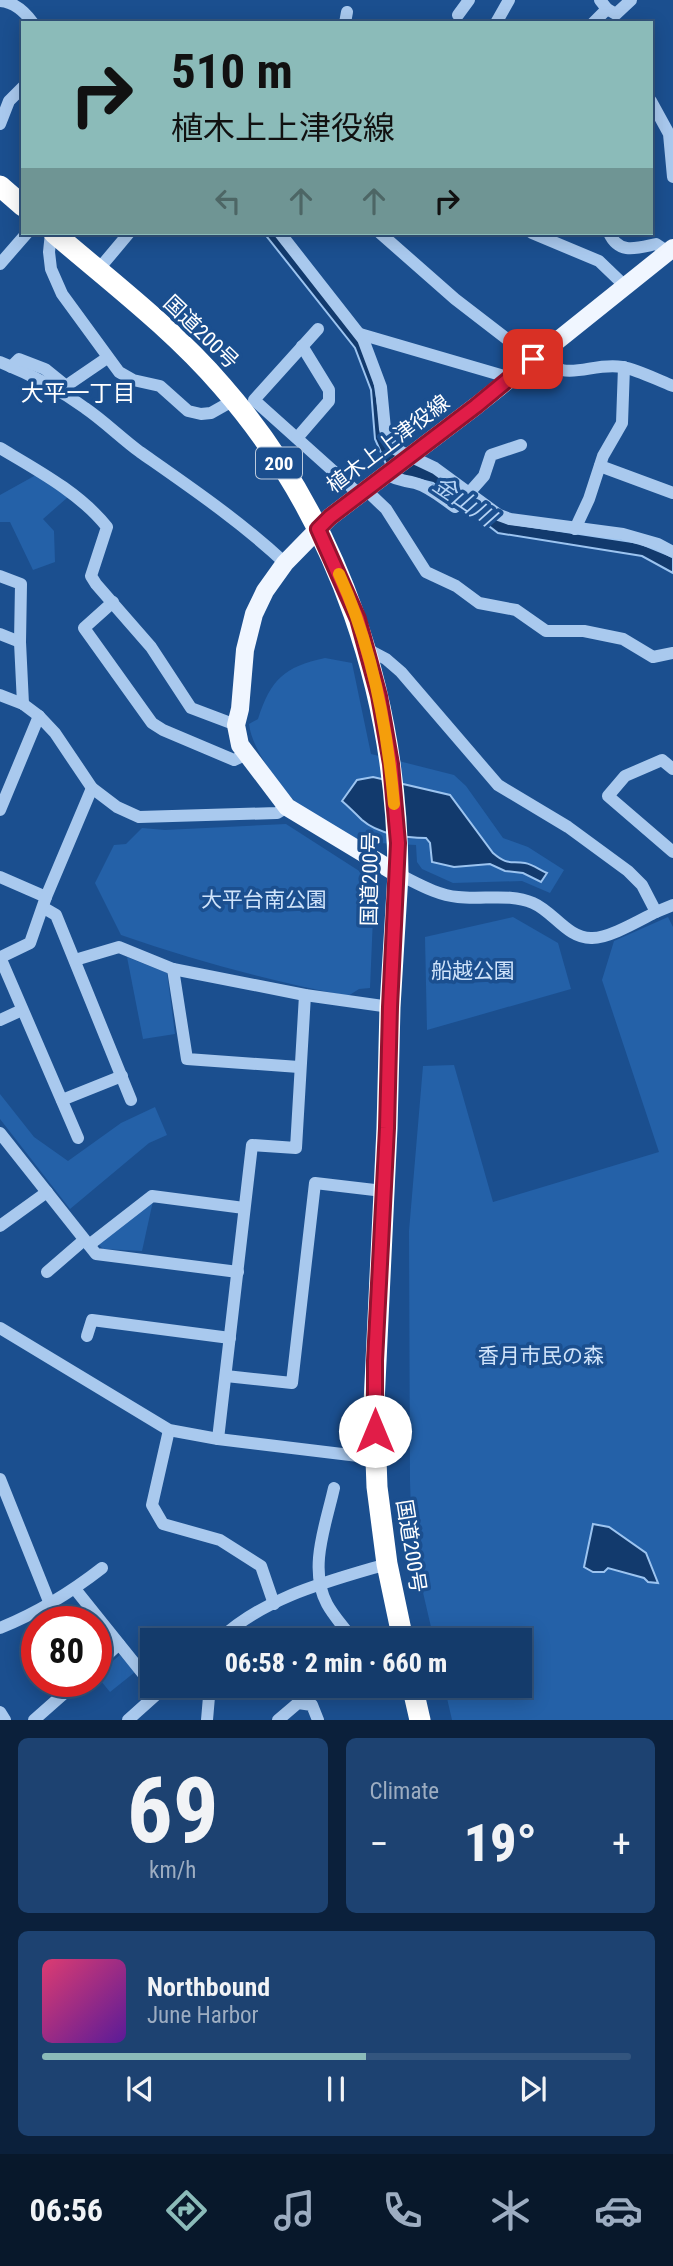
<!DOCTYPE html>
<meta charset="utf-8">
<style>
body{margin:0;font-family:"Roboto Condensed","Noto Sans JP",sans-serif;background:#1d4271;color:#f1f3f6;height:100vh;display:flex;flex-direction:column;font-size:26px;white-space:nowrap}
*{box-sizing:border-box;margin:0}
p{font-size:23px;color:#9dadc1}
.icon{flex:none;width:38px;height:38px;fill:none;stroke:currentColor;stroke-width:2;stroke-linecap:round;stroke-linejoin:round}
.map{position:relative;height:1720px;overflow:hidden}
.drawer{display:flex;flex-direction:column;gap:18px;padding:18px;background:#0b203b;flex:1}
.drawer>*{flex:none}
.hud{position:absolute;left:21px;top:21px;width:632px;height:214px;border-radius:0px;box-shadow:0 4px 18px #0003,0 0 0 2px #33557e;background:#8bbbb9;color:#111;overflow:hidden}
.speed{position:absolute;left:21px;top:1606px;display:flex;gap:14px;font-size:35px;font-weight:700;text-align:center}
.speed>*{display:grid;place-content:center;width:91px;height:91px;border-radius:50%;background:#143b6b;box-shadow:0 4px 18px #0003,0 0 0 2px #33557e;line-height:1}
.speed .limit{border:10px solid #d22;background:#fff;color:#111}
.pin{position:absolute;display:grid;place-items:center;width:60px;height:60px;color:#fff;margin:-30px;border-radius:14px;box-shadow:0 4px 10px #0006}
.me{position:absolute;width:77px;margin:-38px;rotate:0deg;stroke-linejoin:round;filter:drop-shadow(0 0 5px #0008)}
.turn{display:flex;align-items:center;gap:24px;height:147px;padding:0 35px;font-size:32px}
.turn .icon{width:91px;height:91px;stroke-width:2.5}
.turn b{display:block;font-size:49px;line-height:60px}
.lanes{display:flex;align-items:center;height:66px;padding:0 35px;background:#0003;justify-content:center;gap:35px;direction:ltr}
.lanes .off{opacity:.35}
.big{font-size:52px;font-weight:800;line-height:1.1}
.drawer .card{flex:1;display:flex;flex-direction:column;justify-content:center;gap:10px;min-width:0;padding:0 24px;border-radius:10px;background:#1d4271}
.drawer .dial{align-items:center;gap:0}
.dial b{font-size:91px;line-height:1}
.song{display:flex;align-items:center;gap:21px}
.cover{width:84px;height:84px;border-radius:10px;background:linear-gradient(135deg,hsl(340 70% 55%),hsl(270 70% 35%))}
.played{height:7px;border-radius:4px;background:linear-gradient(90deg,#8bbbb9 55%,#33557e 55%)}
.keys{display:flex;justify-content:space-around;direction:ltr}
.heat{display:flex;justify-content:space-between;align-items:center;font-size:38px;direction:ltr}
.drawer .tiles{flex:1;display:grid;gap:18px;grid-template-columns:1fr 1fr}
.card:last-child{grid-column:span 2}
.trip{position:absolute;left:140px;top:1628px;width:392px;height:70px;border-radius:0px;background:#143b6b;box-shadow:0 4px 18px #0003,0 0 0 2px #33557e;font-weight:800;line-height:70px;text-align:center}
.dock{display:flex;height:112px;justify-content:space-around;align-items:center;background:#08182b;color:#9dadc1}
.dock .icon{width:49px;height:49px}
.dock .active{color:#8bbbb9}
.dock b{font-size:32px;color:#f1f3f6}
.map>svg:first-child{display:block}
</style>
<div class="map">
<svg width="673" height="1720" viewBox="0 0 673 1720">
<rect width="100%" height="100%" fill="#1b4f8f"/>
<g fill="#2461a8">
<path d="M36,475l32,22 -25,22 11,12 1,31 -22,8 -23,-48h-10v-27z"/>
<path d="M325,658l27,5 19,91 83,21 12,11 37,52 25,9 36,23 -14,23 -28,-12 -69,2 -31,-14 -5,-7 -1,-17 -38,-2 -7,10c-21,-13 -47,-25 -66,-42 -21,-18 -53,-60 -56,-87l9,-5c13,-40 26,-52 67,-61z"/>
<path d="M286,824l81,52 7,18 -4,94 -11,1 -11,7c-77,-15 -153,-35 -227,-61l-26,-52 19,-38 12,-1 16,-16 23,2z"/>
<path d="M513,917l45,26 13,46 -144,41 -2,-93z"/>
<path d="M668,917l5,10v793h-221l-8,-35h76v-45h-86l-22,-95 -2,-64 -1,-250 14,-165 31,-1 39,137 166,-50 -57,-172 12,-39z"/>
<path d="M127,957l40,16 8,61 -32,5z"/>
<path d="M0,1094l34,43 34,24 53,-38 34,-16 12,28 -18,8 -79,66 -70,-90z"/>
<path d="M153,1201l-11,50 -39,-2 -5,-5z"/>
<path d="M120,1655l15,17 -25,20 -14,-17z"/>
</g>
<g fill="#123a6d" stroke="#9cc4f0" stroke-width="2">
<path d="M264,233h11l85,108 13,32 9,58 52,41 73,51 132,20 34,14v16l-31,-17 -144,-23 -65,-50 -29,-7 -18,-12 -11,-25 -4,-49 -16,-42z"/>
<path d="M373,777l77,18 43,58c14,12 16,8 32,10 7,1 15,7 22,10l-6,9 -18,-9 -18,-2 -15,-7 -36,3 -22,-5 -2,-19 -4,-5c-20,0 -48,-4 -64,-18 -6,-6 -13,-13 -20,-19l15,-21z"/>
<path d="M593,1524l16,3 37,26 12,30 -10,-1 -4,-4 -36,-10 -4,4h-11l-9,-5z"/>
</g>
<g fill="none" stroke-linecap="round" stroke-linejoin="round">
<g stroke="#a9c9ee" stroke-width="12">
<path d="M0,1c14,1 25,11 33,22"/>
<path d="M607,9l9,5 15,-14"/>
<path d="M458,15l11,-15"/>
<path d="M345,23l2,-11"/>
<path d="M496,23l13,-23"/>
<path d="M593,23l14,-14 -7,-9"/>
<path d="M651,101l18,33 4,43"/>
<path d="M0,124l9,-23 14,-14"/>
<path d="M51,233l-2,19 2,17 11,25 57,78 14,8 27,6 28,25 13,3 10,-1 23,-13"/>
<path d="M280,233l83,106 18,48 4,42 3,12 7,8 40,19 64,47 11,4 113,15 35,10 15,8"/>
<path d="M380,233l75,66 78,60"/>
<path d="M532,233l67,28 26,25"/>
<path d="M609,233c10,22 28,15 47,11l12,8"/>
<path d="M0,264l27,-31"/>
<path d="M98,270l31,-37"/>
<path d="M318,329l-64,71 106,95"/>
<path d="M360,334l151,44"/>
<path d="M539,355c7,5 15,12 23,15 17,4 38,-7 60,-3 17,3 35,13 51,19"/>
<path d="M0,362c30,12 59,27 85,46 19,13 36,30 55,44 50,35 100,69 145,111"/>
<path d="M11,367l8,-8 26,10 21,17 41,-28"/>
<path d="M297,438l32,-37v-11l-27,-44"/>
<path d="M0,448c37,22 80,45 107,79l-16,49 5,8 55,63 40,61 45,17"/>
<path d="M600,466l73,27"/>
<path d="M387,475c12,6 16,5 28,8 15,4 28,16 40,24"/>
<path d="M366,490l20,19 40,63 30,14 23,17 37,7 30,21h38l39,8 30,18 20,-4"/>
<path d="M469,493l15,-17 7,-21 30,-10"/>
<path d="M575,529l14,-30 14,-43 19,-33 2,-56"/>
<path d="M0,576l21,8 -1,58 3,62"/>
<path d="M113,602l-29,26 68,95 11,7 71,30 13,-6"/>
<path d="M0,634l20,8"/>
<path d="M367,649l19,10 15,13 97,113 70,42 60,44 14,14 14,27c-16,8 -48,27 -65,26 -24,0 -37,-26 -58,-35 -23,-10 -51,-3 -75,-6 -22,-2 -41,-14 -60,-23"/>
<path d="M0,695l23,9 16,12 16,17 37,55 25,19 22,10 138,-4 10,-6"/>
<path d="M673,769l-11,-9 -37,16 -17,20 65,56"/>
<path d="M0,810l39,-94"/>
<path d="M0,877l46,20"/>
<path d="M44,908l12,7 75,185"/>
<path d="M656,912l17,-7"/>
<path d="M0,957l78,181"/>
<path d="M1,957l29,-14 16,-46 46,-109"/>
<path d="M75,960l44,-13 54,22 132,26 85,12"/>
<path d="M173,969l14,90 112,8"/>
<path d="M0,1020l22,-10"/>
<path d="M62,1100l60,-24"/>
<path d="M0,1133l96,121 142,18"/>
<path d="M0,1226l47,-34"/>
<path d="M89,1245l63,-49 92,12"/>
<path d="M47,1272l37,-32"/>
<path d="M0,1328l169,102 49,9 157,19"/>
<path d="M87,1336l5,-16 138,18"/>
<path d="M226,1376l66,7 23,-200 68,8"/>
<path d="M169,1430l-17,75 11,19 57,16 41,26 13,38"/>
<path d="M218,1439l34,-294 44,3 9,-153"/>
<path d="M0,1479l50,125"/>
<path d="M334,1488c-8,36 -26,81 -7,116 7,13 18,24 26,36"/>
<path d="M75,1589l77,96"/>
<path d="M0,1628c37,-15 70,-35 102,-60"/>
<path d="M219,1640c45,-43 110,-59 168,-76"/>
<path d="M96,1665l23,-21"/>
<path d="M0,1712l5,8"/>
<path d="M34,1720l43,-38"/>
<path d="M128,1720l39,-35"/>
<path d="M207,1720l3,-35"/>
<path d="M278,1720l20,-17 14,2 6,15"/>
</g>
<path stroke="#f0f6ff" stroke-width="18" d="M398,874l-111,-67 -47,-62 -4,-20 4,-16 5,-59 9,-36 11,-23 20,-28 45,-46 146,-111 197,-158"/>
<g stroke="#fff" stroke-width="21">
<path d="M0,186l23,20"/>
<path d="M54,233c57,49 119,96 168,153 118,135 175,311 176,488l-8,133 -3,121 -13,276 3,83 10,77 16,76"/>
<path d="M412,1685l8,35"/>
</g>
</g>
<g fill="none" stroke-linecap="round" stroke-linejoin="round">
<defs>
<path id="route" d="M375,1431v-70l12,-233 3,-121 8,-164 -7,-79 -12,-68 -21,-77 -40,-90 12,-12 146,-111 57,-47"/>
</defs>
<use href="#route" stroke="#92132f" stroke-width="18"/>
<use href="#route" stroke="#e11d48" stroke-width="12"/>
<path stroke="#f59e0b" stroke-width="12" d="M339,574c33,72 48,151 55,230"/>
</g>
<g text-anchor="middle" stroke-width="7" stroke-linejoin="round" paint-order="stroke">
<rect fill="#1b4f8f" stroke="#bbcadd" stroke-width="2" x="256" y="447.5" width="46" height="31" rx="5"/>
<g font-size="19" font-weight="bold" fill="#fff">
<text x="279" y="470">200</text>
</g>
<g font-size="21" fill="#fff" stroke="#1b4f8f">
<text transform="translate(201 332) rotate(44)" y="7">国道200号</text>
<text transform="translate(388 444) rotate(-37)" y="7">植木上上津役線</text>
<text transform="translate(370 879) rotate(-89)" y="7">国道200号</text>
<text transform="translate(411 1546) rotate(81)" y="7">国道200号</text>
</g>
<g font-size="21" fill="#cfe3fa" stroke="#1b4f8f">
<text x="264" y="907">大平台南公園</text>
<text x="473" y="978">船越公園</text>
<text x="541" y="1363">香月市民の森</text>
</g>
<g font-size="23" fill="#fff" stroke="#1b4f8f">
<text x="78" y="401">大平一丁目</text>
</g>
<g font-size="23" font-style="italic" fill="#b5d3f5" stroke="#1b4f8f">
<text transform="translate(464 501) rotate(34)" y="8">金山川</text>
</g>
</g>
</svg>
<div class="speed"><div class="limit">80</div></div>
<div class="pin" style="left:533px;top:359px;background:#d93025"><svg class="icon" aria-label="arrive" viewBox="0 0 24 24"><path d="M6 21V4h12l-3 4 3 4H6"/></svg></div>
<svg class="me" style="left:375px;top:1431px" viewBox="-20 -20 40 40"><circle r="19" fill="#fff"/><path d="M0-13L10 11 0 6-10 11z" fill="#e11d48"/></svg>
<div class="trip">06:58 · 2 min · 660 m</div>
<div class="hud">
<div class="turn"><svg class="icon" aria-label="right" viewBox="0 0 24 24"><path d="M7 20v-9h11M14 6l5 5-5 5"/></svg><div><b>510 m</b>植木上上津役線</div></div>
<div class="lanes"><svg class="icon off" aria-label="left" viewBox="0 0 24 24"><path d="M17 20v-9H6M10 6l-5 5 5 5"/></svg><svg class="icon off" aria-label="ahead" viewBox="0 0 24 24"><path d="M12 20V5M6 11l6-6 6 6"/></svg><svg class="icon off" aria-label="ahead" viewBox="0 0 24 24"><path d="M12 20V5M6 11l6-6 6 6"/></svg><svg class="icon" aria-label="right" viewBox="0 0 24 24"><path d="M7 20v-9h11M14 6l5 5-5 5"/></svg></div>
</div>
</div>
<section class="drawer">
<div class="tiles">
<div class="card dial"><b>69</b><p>km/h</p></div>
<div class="card"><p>Climate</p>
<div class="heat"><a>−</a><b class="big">19°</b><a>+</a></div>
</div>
<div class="card">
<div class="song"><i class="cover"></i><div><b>Northbound</b><p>June Harbor</p></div></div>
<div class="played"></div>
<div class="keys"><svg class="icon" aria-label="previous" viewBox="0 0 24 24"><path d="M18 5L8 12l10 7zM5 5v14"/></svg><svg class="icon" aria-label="pause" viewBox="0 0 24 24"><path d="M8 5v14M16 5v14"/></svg><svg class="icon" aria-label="next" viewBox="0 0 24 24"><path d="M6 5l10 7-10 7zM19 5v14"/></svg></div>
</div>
</div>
</section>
<nav class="dock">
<b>06:56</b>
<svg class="icon active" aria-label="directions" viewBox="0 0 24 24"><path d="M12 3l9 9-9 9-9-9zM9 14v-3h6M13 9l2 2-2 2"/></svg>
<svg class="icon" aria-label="music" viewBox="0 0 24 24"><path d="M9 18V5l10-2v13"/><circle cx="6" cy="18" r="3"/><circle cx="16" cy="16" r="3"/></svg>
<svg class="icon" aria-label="phone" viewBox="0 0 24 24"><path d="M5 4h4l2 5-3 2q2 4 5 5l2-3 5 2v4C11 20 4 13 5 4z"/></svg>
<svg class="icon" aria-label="climate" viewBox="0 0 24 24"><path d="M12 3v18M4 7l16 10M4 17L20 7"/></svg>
<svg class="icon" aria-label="car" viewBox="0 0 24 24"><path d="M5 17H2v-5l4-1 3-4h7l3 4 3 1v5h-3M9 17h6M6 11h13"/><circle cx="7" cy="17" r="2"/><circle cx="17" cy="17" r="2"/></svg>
</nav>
